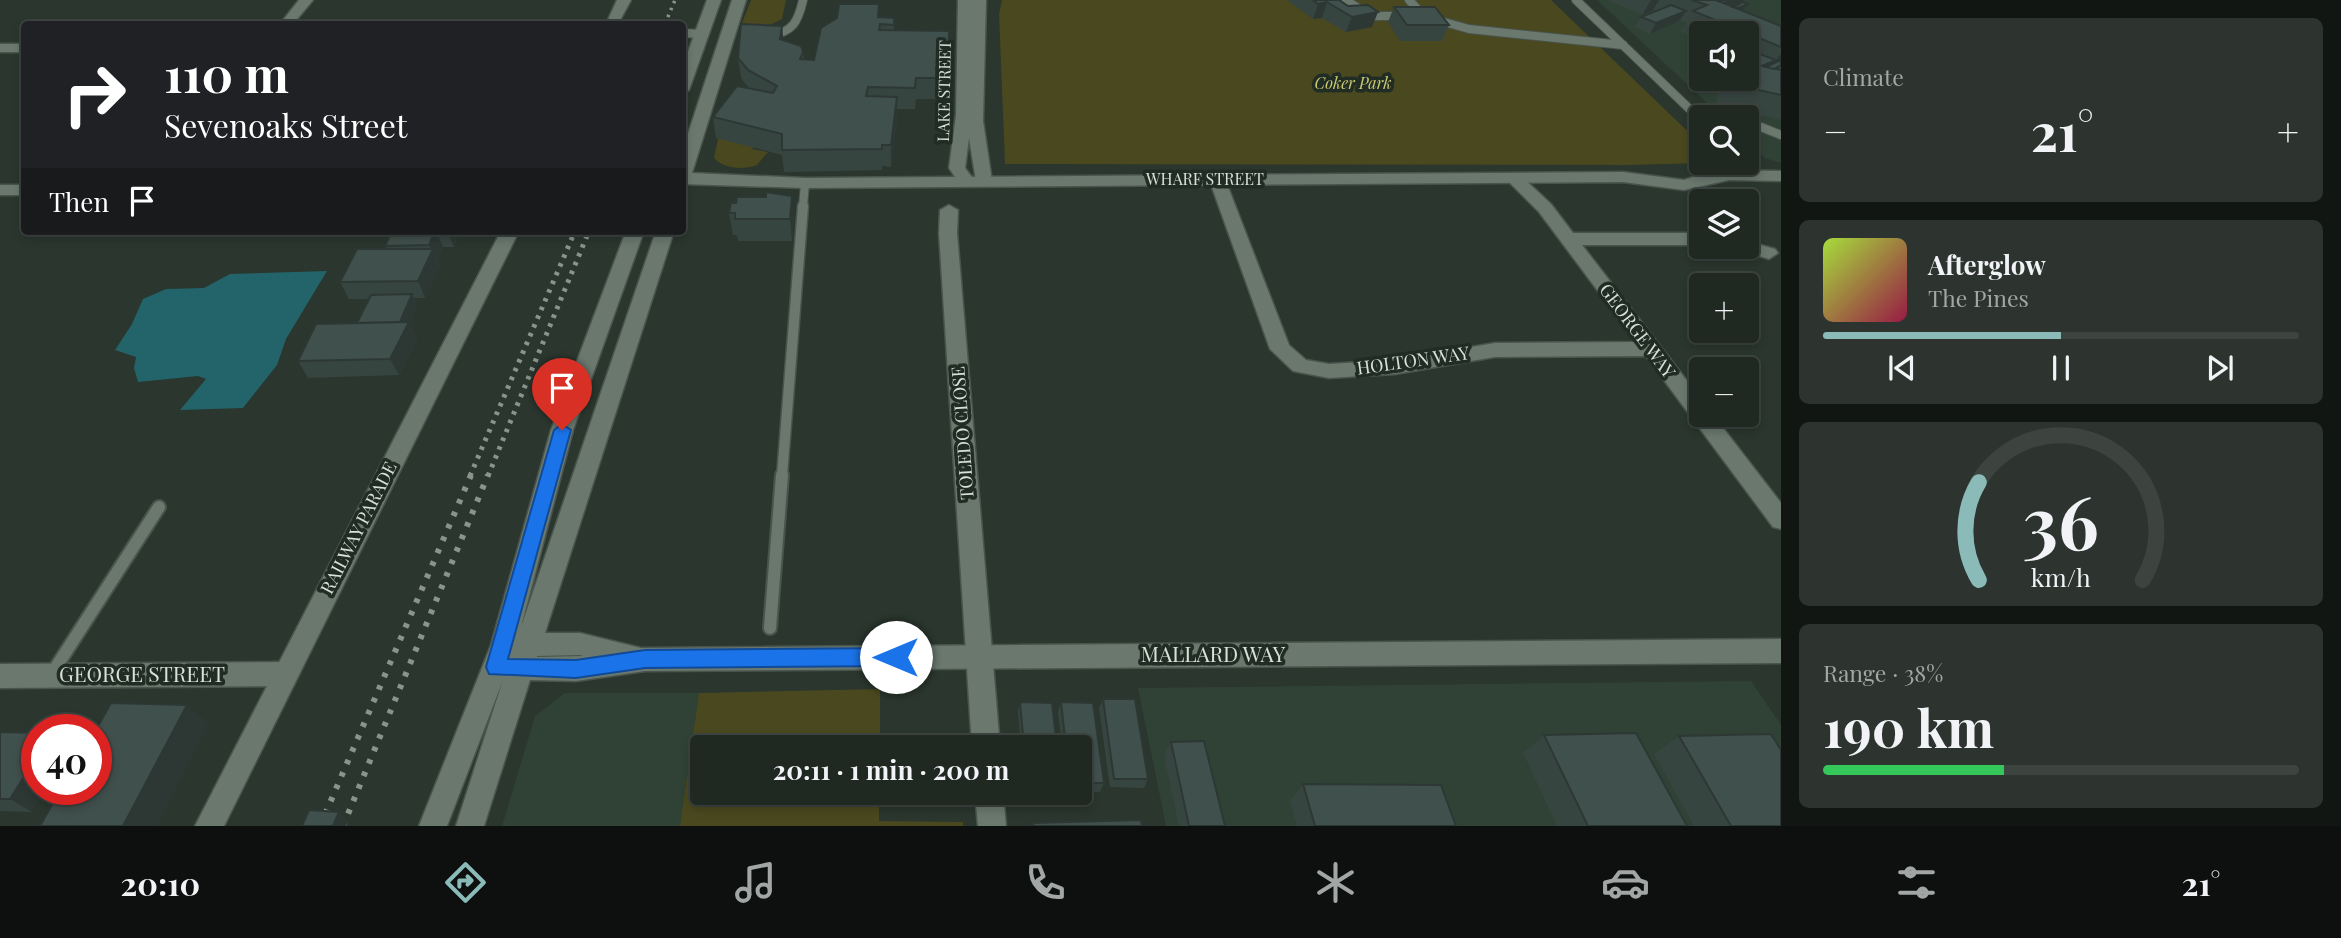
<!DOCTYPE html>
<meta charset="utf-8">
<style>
body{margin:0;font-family:"Playfair Display",serif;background:#2d342f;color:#f1f3f6;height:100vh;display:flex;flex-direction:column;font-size:26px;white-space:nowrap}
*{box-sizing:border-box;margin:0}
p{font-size:23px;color:#a2a6a5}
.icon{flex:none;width:38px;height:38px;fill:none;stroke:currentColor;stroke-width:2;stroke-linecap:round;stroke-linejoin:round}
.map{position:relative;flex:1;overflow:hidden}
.panel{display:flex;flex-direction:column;gap:18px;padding:18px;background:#121613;width:560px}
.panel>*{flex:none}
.banner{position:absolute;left:21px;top:21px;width:665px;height:214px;border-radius:7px;box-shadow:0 4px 10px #0003,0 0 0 2px #3d4440;background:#202124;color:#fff;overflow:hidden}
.fabs{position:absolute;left:1689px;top:21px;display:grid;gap:14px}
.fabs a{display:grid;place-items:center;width:70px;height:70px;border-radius:7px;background:#202822;box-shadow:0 4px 10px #0003,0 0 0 2px #3d4440;font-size:35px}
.speed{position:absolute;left:21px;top:714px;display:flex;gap:14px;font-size:35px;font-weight:700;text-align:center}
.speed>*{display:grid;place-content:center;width:91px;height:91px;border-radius:50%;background:#202822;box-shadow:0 4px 10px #0003,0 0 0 2px #3d4440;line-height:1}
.speed .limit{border:10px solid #d22;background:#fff;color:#111}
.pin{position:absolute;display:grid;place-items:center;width:60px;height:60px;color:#fff;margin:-72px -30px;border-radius:50% 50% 50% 0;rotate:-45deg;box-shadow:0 0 7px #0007}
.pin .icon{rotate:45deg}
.me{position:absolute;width:77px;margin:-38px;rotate:270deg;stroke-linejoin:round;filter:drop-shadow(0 0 5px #0008)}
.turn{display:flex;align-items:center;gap:24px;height:147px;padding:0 28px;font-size:32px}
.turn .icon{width:91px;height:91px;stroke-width:2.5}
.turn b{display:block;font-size:49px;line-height:60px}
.then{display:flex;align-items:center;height:66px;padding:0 28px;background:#0003;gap:14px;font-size:26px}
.big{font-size:52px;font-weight:700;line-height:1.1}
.panel .widget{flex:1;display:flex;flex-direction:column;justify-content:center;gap:10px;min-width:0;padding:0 24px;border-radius:10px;background:#2d342f}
.panel .dial{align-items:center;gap:0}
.dial svg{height:182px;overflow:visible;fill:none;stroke:#3d4440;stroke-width:7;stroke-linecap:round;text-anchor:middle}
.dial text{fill:#f1f3f6;stroke:none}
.song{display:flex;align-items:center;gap:21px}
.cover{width:84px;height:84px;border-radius:10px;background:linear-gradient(135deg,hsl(80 70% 55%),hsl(340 70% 35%))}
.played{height:7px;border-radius:4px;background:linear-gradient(90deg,#8bbbb9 50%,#3d4440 50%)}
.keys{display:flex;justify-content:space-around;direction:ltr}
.heat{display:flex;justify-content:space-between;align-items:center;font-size:38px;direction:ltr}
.charge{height:10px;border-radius:5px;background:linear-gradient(90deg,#34c759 38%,#3d4440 0)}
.trip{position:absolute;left:690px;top:735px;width:402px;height:70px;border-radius:7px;background:#202822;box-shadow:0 4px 10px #0003,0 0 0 2px #3d4440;font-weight:700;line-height:70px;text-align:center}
.menu{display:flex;height:112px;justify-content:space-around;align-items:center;background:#0d100e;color:#a2a6a5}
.menu .icon{width:49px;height:49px}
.menu .selected{color:#8bbbb9}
.menu b{font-size:32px;color:#f1f3f6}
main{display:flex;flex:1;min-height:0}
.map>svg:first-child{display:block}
</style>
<main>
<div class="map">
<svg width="1781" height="826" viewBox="0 0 1781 826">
<rect width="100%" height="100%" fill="#2a362e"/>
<g fill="#304235" fill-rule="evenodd">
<path d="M1597,0h184v163l-16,-5 -18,-18 -1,-23h-24zM1701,33h45v46h-45z"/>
<path d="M1751,681l30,44v101h-615l-28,-138z"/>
<path d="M565,693h134l-19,133h-178l33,-110z"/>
</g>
<g fill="#49481e">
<path d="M751,0h35l-4,19 -16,8 -26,1z"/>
<path d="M1002,0h549l150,144v19h6l-79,2 -623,-1 -6,-150z"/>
<path d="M725,106l29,40 -2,3 16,3 -11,13c-14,5 -33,4 -43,-7z"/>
<path d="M880,689v58h-178v46h177v28l84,1v4h-283l19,-133z"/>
</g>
<path fill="#226469" d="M327,271l-41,68 -9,26 -34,43 -63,2 26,-31 -8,-3 -60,6 -4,-14 2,-11 -21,-7 17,-26 11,-25 23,-10 38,-1 26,-14z"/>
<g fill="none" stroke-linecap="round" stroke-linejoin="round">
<defs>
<g id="lane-far2">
<path d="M1346,0l24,16h34"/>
<path d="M1409,0l15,16"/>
<path d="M1576,0l125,120"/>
<path d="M1437,20l32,9 154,16"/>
<path d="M682,33l20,1"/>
<path d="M769,36c24,-4 29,-14 34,-36"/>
<path d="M1746,121l35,14"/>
<path d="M1746,163l14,13"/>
<path d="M803,207l2,-24"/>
</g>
<path id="lane-far1" d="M782,476l21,-270"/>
<g id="lane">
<path d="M770,628l12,-153"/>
<path d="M51,675l108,-168"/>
</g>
<g id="street">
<path d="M299,0h14l-20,24h-13z"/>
<path d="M958,0h14v9v-9h14l-3,121 9,60 -8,5 -8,-5 -7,-43 -4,30 9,12 -2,4h-12l-11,-16 7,-53z"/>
<rect x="0" y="44" width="24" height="8"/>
<path d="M1514,173l6,2 31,29 22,29h128v12h-119l119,154v16h12l68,88v26l-8,-2 -127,-171 -151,1 -100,17 -66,4 -36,-7 -23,-22 -61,-170 8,-5 8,5 64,166 17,15 23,4 66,-4 100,-17 141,-1 -97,-130 -31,-31v-6z"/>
<path d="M949,205l9,5 -1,23 43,514h-28l-33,-514 1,-23z"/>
<path d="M1746,241l29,8 3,4 -9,6 -29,-9 -2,-3h8z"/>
<path d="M285,662l9,4 4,8 -4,8 -9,4 -285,2v-24z"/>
<path d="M975,793h28l3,33h-28z"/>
</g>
<g id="secondary">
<path d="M617,0h14l-13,24h-12z"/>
<path d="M707,0h14l-32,90 -7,4v-26z"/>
<path d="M732,0h14l-54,173 113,5 818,-6 61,8 31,-10 66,1v10l-52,-1 -45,10 -61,-8 -818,6 -123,-4v-32z"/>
<rect x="0" y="185" width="24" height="10"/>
<path d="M501,231h18l-295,595h-29z"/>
<path d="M626,231h18l-71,199 -52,197 135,-396h18l-129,402h35l61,15 1140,-9v24l-1136,8 -69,10 -46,-1 -46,146h-28l47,-146 -56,146h-28l72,-181 60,-215zM580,655l3,1 -46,1v-1z"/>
</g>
</defs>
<use href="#lane-far2" stroke="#49544d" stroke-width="10"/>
<use href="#lane-far1" stroke="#49544d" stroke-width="13"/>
<use href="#lane" stroke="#49544d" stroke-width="16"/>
<use href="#street" stroke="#49544d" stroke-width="3"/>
<use href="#secondary" stroke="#49544d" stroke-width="3"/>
<use href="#lane-far2" stroke="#6a786e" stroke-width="8"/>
<use href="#lane-far1" stroke="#6a786e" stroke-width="10"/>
<use href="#lane" stroke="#6a786e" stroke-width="12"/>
<use href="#street" fill="#6a786e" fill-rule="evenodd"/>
<use href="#secondary" fill="#6a786e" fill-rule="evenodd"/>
<path stroke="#8a948d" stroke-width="3.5" stroke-dasharray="2.5 5" stroke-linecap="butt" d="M665,24l10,-24"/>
<g stroke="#8a948d" stroke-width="5" stroke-dasharray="3.5 6" stroke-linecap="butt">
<path d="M470,476l105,-245"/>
<path d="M488,476l101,-245"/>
</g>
<g stroke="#8a948d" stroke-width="6" stroke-dasharray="4.5 9" stroke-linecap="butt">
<path d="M320,826l151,-351"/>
<path d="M343,826l145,-351"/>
</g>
</g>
<g fill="#374541">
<path d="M1287,0h52l33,27 -26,5 -24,-14 -9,1z"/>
<path d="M1607,0h137l-1,2 1,7 -2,1 39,16v43l-2,1h2v50l-64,-15v-14l-25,-5v-10l9,-13v16h45v-46h-45v7l-21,-9 6,-8 -6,-3 -30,14 -15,-7 6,-10 14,-6 -2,-1 -11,5z"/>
<path d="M1394,7l55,18 -7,16h-42l-12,-19z"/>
<path d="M879,17l15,1v12l54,39 -1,21 -11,-1 -1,10h-19l-1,10h-18v10l-6,48 -9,-1v4l-98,2 -2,-17 -66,-17 -3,-21 36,-29 -8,-10 -3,-20 46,-18 19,12 1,7 10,1z"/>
<path d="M729,213l65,4 -2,24h-54l-1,-6h-4z"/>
<path d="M392,231h67l1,1 -6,15h-11l-5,12 2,7 -15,32h-11l3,7 -7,19 7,15 -18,36 -91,3 -10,-17 59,-38 12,-24h-20l-9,-17 47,-33 -2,-3z"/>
<path d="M1103,699l45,80 -4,9 -34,-1 -11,-79z"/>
<path d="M1020,702l37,45h-36l-3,-35z"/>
<path d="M1061,702l43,81 -4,9h-20v-45h-18l-4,-35z"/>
<path d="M0,733l32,79 -32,-1z"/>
<path d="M1544,735l143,91h-130l-34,-73z"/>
<path d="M1679,736l102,90h-87l-40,-72z"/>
<path d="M1171,742l54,84h-46l-15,-70z"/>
<path d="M1303,784l153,42h-159l-7,-25z"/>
</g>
<g fill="#2d3835">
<path d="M1651,0h8l-6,10 -11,5z"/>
<path d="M1731,0h13l-5,7 9,-3 -4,5 -27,12 1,-16z"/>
<path d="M1327,2l-5,16 -9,1 5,-15z"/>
<path d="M1686,11l-7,10 -29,13 6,-11z"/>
<path d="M1378,12l-6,15 -26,5 6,-15z"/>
<path d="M782,26l2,20 -4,-7z"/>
<path d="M1781,54v11l-11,4z"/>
<path d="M1776,60l-8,11 -16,-1z"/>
<path d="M897,97v22l-6,48v-22z"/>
<path d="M792,196l2,21 -2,24 -2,-22z"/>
<path d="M436,231l7,16 -5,12 2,7 -15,32 -7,-17 14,-30 -3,-6z"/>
<path d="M447,231h12l1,1 -6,15z"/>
<path d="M412,294l5,11 -7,19 7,15 -18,36 -9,-16 9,-35z"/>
<path d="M187,705l22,18 -52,103h-34z"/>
<path d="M37,756v33h9l-14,23 -22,-13z"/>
<path d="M339,812l10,8 -3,6h-13z"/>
</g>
<g fill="#40504c" stroke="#2d3835" stroke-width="2">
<path d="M1313,0h26l9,6 20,-1 10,7 -26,5 -25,-15 -9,2z"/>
<path d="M1691,0h25l65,26v21l-88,-36 14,-6z"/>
<path d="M1716,0h15l-7,3z"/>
<path d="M1743,2l5,2 -10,4 -5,-1z"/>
<path d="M839,4h40l-1,13 16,1v7l-14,-1 -1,6 70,1 -1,38 -12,-1v10h-20l-1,10 -47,-1 -2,9 31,1 -6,48h-9v4l-100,1v-16l-69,-17 24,-31 36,7 4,-7 -29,-16 -10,-12 3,-34 41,2 -2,13 21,7 2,6 -3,7 14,1 7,-32 16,-10z"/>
<path d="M1671,5l15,6 -30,12 -15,-6z"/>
<path d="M1394,7h41l14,18h-42z"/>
<path d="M1746,49l30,11 -14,6 -14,-3v-6h-2z"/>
<path d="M1746,57h2v6l33,7v25l-50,-11v-5h15z"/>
<path d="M1781,60v5l-7,4 -8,-2z"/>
<path d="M766,192l26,4 -2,23h-55v-6h-6l2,-10h5l1,-6h29z"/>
<path d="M392,231h43l-6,14 -44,1z"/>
<path d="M357,249h76l-15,32 -78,1z"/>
<path d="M412,294l-12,28 -43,1 14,-28z"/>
<path d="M409,322l-19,37 -92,2 18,-37z"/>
<path d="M1103,699h32l13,80h-34z"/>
<path d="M1020,702l32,1 5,44h-33z"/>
<path d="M1061,702l32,1 11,80h-24v-36h-14z"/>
<path d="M111,703l76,2 -64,121h-83l21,-37h35v-59z"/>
<path d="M1,732l36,1v23l-27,43h-10v-66z"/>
<path d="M1636,733l51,93h-99l-44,-91z"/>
<path d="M1771,734l10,16v76h-50l-52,-90z"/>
<path d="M1204,741l21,85h-36l-18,-84z"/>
<path d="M1303,784l138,1 15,41h-141z"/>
<path d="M309,810l30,2 -6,14h-31z"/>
<path d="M1141,820l1,6h-108l-1,-3z"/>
</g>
<path fill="#1a73e8" stroke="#114b97" stroke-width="2" d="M562,424l9,6 -63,229 68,1 69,-10 251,-2 7,3 2,6 -2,6 -7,3 -251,2 -69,10 -87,-4 -3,-7 68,-237z"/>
<g text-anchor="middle" stroke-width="7" stroke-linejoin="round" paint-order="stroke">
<g font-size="16" font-style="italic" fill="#ccc970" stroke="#202c24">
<text x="1353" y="89">Coker Park</text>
</g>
<g font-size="16" fill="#d8e0da" stroke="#202c24">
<text transform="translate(944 91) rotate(-89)" y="6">LAKE STREET</text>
<text x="1205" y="185">WHARF STREET</text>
</g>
<g font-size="18" fill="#d8e0da" stroke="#202c24">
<text transform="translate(1637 331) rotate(53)" y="6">GEORGE WAY</text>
<text transform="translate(1413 361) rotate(-8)" y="6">HOLTON WAY</text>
<text transform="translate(963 433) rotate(-94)" y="6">TOLEDO CLOSE</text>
<text transform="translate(359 528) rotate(-63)" y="6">RAILWAY PARADE</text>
</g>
<g font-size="21" fill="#d8e0da" stroke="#202c24">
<text x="1213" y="662">MALLARD WAY</text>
<text x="142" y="682">GEORGE STREET</text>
</g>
</g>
</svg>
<div class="fabs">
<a><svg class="icon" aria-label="sound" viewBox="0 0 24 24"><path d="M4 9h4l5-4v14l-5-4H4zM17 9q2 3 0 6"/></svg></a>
<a><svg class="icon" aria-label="search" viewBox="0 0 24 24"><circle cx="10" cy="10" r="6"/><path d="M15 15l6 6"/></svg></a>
<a><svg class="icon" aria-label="layers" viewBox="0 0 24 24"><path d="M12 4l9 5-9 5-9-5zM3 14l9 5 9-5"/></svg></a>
<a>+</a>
<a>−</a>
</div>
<div class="speed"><div class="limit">40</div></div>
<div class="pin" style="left:562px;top:430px;background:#d93025"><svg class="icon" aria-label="arrive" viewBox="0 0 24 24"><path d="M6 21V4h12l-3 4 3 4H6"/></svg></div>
<svg class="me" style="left:896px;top:657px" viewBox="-20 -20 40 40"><circle r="19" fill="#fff"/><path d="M0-13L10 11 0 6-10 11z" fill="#1a73e8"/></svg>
<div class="trip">20:11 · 1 min · 200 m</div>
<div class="banner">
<div class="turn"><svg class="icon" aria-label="right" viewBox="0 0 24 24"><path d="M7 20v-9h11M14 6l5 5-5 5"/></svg><div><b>110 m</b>Sevenoaks Street</div></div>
<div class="then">Then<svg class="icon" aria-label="arrive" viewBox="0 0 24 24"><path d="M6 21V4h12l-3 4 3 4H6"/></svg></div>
</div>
</div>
<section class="panel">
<div class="widget"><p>Climate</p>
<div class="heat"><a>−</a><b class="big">21°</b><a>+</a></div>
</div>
<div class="widget">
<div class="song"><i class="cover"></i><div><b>Afterglow</b><p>The Pines</p></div></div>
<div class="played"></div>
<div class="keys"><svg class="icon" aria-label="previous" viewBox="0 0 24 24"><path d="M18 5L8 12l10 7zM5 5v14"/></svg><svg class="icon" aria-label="pause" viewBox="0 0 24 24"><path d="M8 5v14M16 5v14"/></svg><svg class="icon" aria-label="next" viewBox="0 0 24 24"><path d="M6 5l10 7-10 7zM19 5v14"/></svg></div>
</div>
<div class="widget dial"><svg viewBox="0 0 100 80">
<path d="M14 69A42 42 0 1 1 86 69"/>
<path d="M14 69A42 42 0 0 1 14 26" stroke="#8bbbb9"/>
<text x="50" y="56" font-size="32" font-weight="700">36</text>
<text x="50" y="72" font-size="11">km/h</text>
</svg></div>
<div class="widget"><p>Range · 38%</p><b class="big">190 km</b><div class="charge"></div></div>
</section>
</main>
<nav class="menu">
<b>20:10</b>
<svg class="icon selected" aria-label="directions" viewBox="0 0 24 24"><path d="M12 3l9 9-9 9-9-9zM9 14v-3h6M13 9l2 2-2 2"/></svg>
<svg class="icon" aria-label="music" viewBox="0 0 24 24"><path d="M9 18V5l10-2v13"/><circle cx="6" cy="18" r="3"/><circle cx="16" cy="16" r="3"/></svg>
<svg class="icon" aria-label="phone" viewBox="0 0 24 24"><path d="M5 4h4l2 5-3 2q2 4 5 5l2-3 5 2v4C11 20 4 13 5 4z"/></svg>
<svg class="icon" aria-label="climate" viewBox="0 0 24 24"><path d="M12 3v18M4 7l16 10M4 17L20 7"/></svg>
<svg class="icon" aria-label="car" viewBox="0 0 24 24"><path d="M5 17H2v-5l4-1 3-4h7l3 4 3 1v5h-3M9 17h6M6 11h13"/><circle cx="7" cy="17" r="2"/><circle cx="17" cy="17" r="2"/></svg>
<svg class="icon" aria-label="filters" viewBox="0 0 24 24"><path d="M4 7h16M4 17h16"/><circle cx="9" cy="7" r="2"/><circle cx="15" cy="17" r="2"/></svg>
<b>21°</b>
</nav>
